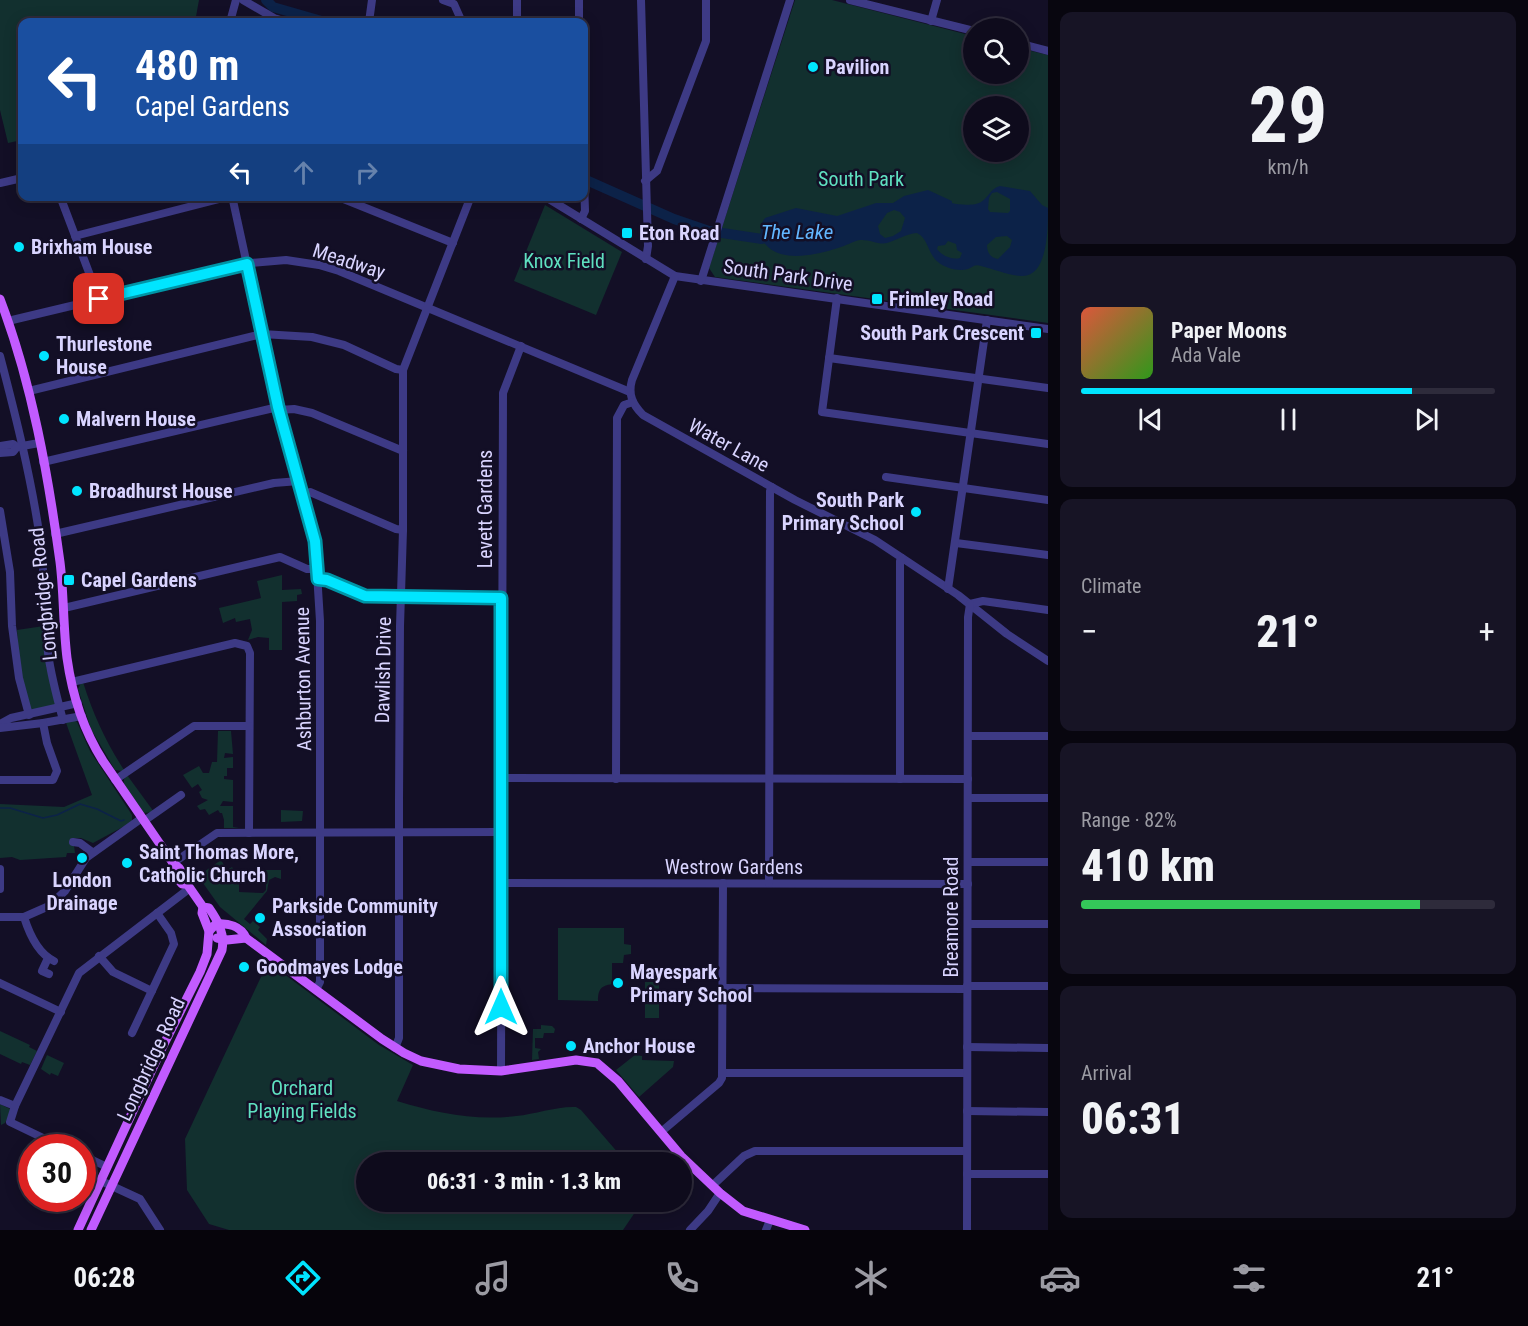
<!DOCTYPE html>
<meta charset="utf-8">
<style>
body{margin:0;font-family:"Roboto Condensed",sans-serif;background:#171425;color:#f1f3f6;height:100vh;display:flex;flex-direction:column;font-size:22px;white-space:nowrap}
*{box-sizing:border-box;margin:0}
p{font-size:20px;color:#9b9ba3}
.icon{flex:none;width:33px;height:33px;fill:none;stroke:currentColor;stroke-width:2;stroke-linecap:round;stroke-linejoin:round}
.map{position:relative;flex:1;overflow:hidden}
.details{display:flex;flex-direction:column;gap:12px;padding:12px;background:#08060f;width:480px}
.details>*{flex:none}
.banner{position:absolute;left:18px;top:18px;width:570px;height:183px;border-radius:12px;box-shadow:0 3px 15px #0003,0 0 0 2px #2e2b3b;background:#1a4fa0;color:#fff;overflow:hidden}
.controls{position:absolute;left:963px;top:18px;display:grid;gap:12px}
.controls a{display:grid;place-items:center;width:66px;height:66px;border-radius:50%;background:#0e0b1c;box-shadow:0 3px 15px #0003,0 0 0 2px #2e2b3b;font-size:30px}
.speed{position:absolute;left:18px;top:1134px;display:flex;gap:12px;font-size:30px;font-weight:700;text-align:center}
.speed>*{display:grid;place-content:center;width:78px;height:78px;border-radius:50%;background:#0e0b1c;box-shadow:0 3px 15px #0003,0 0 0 2px #2e2b3b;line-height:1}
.speed .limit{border:9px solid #d22;background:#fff;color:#111}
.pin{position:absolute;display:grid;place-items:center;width:51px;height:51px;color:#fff;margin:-26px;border-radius:12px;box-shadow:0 3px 9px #0006}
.me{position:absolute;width:66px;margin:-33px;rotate:0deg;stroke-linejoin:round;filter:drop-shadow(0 0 4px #0008)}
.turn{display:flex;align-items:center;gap:21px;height:126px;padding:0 18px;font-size:27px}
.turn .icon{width:78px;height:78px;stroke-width:2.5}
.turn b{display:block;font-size:42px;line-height:51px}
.lanes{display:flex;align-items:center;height:57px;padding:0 18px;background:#0003;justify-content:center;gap:30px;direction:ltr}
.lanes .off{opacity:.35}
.big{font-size:45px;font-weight:800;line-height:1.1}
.details .widget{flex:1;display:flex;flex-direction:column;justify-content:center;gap:9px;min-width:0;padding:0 21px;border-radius:12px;background:#171425}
.details .dial{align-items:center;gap:0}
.dial b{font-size:78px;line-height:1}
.song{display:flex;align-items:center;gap:18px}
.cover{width:72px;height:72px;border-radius:9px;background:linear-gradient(135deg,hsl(10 70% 55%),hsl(110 70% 35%))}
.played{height:6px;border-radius:3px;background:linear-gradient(90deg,#00e5ff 80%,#2e2b3b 80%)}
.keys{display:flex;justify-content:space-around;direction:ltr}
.heat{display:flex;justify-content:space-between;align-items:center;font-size:33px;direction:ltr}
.charge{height:9px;border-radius:4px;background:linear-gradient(90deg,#34c759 82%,#2e2b3b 0)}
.trip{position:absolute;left:356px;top:1152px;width:336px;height:60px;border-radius:30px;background:#0e0b1c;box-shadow:0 3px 15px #0003,0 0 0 2px #2e2b3b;font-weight:800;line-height:60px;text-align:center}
.dock{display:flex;height:96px;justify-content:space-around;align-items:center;background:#06040b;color:#9b9ba3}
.dock .icon{width:42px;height:42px}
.dock .current{color:#00e5ff}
.dock b{font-size:27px;color:#f1f3f6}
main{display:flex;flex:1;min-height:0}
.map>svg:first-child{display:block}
</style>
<main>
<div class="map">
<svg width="1048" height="1230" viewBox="0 0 1048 1230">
<rect width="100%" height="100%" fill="#130f26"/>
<g fill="#12302f" fill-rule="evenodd">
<path d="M0,0h199l-4,22h-173v118l-14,3 -8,-33z"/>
<path d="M795,0h37l141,36 1,38h44l1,-26 29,7v268l-333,-46 -6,-9zM974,106h44v46h-44z"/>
<path d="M545,205l77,47 -26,63 -82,-34z"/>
<path d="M282,575v15l19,-1 1,5 -5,1v6l-15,1v48h-13v-12l-11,-1 -10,3 4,-10 -2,-11 -14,3 -1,-4 -12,5 -4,-15 42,-10 -4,-17z"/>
<path d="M44,626l2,40 11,40 -28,4 -9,-34 -3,-46z"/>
<path d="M83,682c10,32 23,60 41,88l-2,1 -7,-1 -24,-41 -13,-40 3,-6z"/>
<path d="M65,720h8l4,2 13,29 42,64v7l-39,21 -12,-5h-8l2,15h-8l-1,4 -46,3 -8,-3 -12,1v-54l64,3 28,-12z"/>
<path d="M218,731h13l2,23 -8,-1 -1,5 9,-1v11h-6v8h-3v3l9,1v22l-10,-1 -3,5h13v21l6,1h-15v-8l-2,-7h-2l-2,-3 -9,5 -4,-6 -5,1 -3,-4 11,-6 -6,-2 -3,-6 3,-2 -4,-6 -6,4 -9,-13 16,-9 4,7h6l3,-11h5z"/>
<path d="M127,775l27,37 -10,1 -20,-29v-5z"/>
<path d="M281,810l22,1 -1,10 -21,1z"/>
<path d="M221,860l6,10 5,-3 7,10v15l24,1 3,-3v-20h15v9l-6,-2 -6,3 -2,11 -23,28 6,5 3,-3 7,6 -2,3 9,9 -1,6 -46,-38 -22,-31z"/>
<path d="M558,928h66v16l7,1v9l-7,1 -1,8h-11v21c-11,2 -14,5 -14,17l-40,-1z"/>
<path d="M268,962l111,83 34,20 -16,36c39,12 78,20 119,15 20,-2 41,-10 60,-9l5,3 45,52h-260v40h276l-19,28h-394l-20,-6 -22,-34 -2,-51z"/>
<rect x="645" y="982" width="14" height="36"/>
<path d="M541,1025l11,1 3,3 -1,4h-10l-1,5h-8v10l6,1 -3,3 1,7 -7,1 1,-31h8z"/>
<path d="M0,1031l30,14 -1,2 8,4 -7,14 -8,-3 -1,2 -21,-10z"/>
<path d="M47,1055l17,8 -6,13 -7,-3 -1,2 -9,-6z"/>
<path d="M635,1055l7,1v4l32,1 -1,6 -34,30 -23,-27z"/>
<path d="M0,1104l12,6 -7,13 -4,2z"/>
</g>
<path fill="#0c2248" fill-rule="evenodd" d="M1000,186l30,5 12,14 6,3c0,20 0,70 -27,68 -14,-1 -27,-7 -40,-10 -6,-2 -8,1 -13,3 -9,3 -23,-1 -30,-7 -11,-9 -9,-23 -21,-29 -11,1 -20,7 -30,10 -8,2 -18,-4 -27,-3 -7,1 -14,6 -22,8 -21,7 -63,17 -76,-9 -3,-6 -1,-16 3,-21l31,-10 41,8 39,-13h17l11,-7 24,-6 24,11v2c7,2 23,3 29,-1 8,-5 9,-13 19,-16zM997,192l13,7v12l-2,2 -18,-1 -2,-3 1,-11 3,-5zM894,210l6,2 5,6 -4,13 -8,5 -8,2 -5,-4 -2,-8 9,-13zM1007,236l5,4 -2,7 -12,12c-8,-1 -11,-7 -11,-14l9,-8zM948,241l8,3 1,6 5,3 -2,5c-8,2 -18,-2 -23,-9l1,-3 7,-1z"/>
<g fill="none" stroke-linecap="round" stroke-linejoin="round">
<path stroke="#0c2248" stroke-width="1.5" d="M0,808h10l33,10 14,-3 23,-11 17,5 24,12 3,-1"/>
<g stroke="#0c2248" stroke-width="10">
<path d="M266,0l7,7 52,15"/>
<path d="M584,179l90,40 35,12 53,8"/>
</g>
<g stroke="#3d3a85" stroke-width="8">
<path d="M243,0l31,18 13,4"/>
<path d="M443,0l11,4 8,18"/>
<path d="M517,0v22"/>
<path d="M579,0v22"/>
<path d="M641,0l7,246 -2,13"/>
<path d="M850,0l124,31"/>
<path d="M931,21l6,-21"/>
<path d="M230,22l6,-22"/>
<path d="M369,22l3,-22"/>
<path d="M1018,43l30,8"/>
<path d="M645,181l12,-10 49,-130v-41"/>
<path d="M0,183l22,-5"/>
<path d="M60,196l39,103"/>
<path d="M232,196l46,211 37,134 5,80v361l-4,8"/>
<path d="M336,196l117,47"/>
<path d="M544,196l131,80 373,53"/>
<path d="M581,219l4,-8 -1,-30"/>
<path d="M75,236l156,-40"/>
<path d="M675,276l-43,104c-4,14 0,24 11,35l152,85 80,40 83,55 49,39 41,27"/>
<path d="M701,281l89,-281"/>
<path d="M837,298l-15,114 226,32"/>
<path d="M8,321l243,-58 35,-3 33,5 20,6 291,121"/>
<path d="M0,356c16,61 31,121 40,183 5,38 5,76 8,114 3,23 9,45 15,67"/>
<path d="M829,358l219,30"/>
<path d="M29,391l233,-57 50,3 32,8 52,24 7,1"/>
<path d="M279,410l15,-1 18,4 91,38"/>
<path d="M0,446l13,-2 4,3 22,-4"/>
<path d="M0,453l13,-1 4,-5"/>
<path d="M43,462l235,-55"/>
<path d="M886,477l162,23"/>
<path d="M303,494l7,-2 86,37 7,1"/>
<path d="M0,511l10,61 2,54 7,52 10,37"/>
<path d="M55,534l219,-51 25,-2"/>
<path d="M956,543l92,12"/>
<path d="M318,579l9,1 38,16 136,2"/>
<path d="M948,589l39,-269"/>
<path d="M970,604l13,-3 65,9"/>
<path d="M64,608l216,-51 27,12h10"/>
<path d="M72,682l163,-39 12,3 3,7 -1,180"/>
<path d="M0,724l11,-6 67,-15"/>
<path d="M0,728l43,-5 39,-7"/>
<path d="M968,736h80"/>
<path d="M501,778l467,1"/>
<path d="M616,779l1,-361 7,-13 9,-3"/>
<path d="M900,779v-218l2,-3"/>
<path d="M0,780h53l4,-9 -10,-28 -4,-20"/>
<path d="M115,780l79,-54h55"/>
<path d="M968,798h80"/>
<path d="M144,821l37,-26"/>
<path d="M73,842l7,1 12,9"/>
<path d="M968,862h80"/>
<path d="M173,863l44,-30 284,-1"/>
<path d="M0,869v20"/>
<path d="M501,883l467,1"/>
<path d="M769,883l1,-392 2,-4"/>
<path d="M0,917h24l25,-11 16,-15 21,-33 56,-40"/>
<path d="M24,917c5,16 13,36 30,44"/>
<path d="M968,924h80"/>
<path d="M99,956l14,16 39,19"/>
<path d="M48,958l-6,13 7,3"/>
<path d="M0,983l61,29"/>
<path d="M967,986h81"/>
<path d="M723,988l244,1"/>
<path d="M132,1033l42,-89 -3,-11 -14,-20"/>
<path d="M967,1047l81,1"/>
<path d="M395,1048l4,-10v-238l1,-174 3,-96v-160l68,-174"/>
<path d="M501,1071l2,-678 18,-47"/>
<path d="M722,1073h245"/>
<path d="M0,1100l15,6"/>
<path d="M967,1111l81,1"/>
<path d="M661,1132l58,-49 3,-5 1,-195"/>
<path d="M64,1148l-54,-26 5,-16 64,-133 111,-85"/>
<path d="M82,1155l25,12"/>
<path d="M967,1174h81"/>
<path d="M101,1181l39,18 20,31"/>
<path d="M713,1185l31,-29 11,-5h212"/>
<path d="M690,1230l18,-19 12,-18"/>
<path d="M766,1230l4,-10"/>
<path d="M967,1230l1,-613 2,-13"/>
</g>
<g stroke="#c25bff" stroke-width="9">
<path d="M0,299c32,84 48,175 60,263 4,32 3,64 7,96 5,36 17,73 36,103l70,102 6,5 9,12 -1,4 16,23 6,1c9,13 16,25 13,42l-131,280"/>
<path d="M173,863v10l9,11h5"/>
<path d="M209,931l7,-7c12,-1 25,2 30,14l136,101 22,14 17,8 38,8 42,2 75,-11 21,3 21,18 63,75 39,37 23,18 62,19"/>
<path d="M217,938l10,2 19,-2"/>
<path d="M78,1230l84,-182 38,-76 7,-18 2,-23 -7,-18 1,-6"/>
</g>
</g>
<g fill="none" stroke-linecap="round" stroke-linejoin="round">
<defs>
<path id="route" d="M99,299l148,-35 31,143 37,134 3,38 9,1 38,16 136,2v409"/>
</defs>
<use href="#route" stroke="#0095a6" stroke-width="15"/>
<use href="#route" stroke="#00e5ff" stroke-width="10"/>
</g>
<g fill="#00e5ff" stroke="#130f26" stroke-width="2">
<circle cx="813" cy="67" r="6"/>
<rect x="621" y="227" width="12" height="12" rx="3"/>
<circle cx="19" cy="247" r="6"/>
<rect x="871" y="293" width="12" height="12" rx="3"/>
<rect x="1030" y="327" width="12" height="12" rx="3"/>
<circle cx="44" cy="356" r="6"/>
<circle cx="64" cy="419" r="6"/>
<circle cx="77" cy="491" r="6"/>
<circle cx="916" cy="512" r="6"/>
<rect x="63" y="574" width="12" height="12" rx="3"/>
<circle cx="82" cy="858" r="6"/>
<circle cx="127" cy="863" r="6"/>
<circle cx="260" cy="918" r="6"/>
<circle cx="244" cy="967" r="6"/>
<circle cx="618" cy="983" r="6"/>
<circle cx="571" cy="1046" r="6"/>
</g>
<g text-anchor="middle" stroke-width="5" stroke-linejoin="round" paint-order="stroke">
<g font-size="20" font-weight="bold" fill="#d9d4ff" stroke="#130f26" text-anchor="start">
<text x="825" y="74">Pavilion</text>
<text x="639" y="240">Eton Road</text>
<text x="31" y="254">Brixham House</text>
<text x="889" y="306">Frimley Road</text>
<text x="1024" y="340" text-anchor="end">South Park Crescent</text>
<text x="56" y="351">Thurlestone<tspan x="56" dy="23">House</tspan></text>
<text x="76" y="426">Malvern House</text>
<text x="89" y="498">Broadhurst House</text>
<text x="904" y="507" text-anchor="end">South Park<tspan x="904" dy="23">Primary School</tspan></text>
<text x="81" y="587">Capel Gardens</text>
<text x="139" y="859">Saint Thomas More,<tspan x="139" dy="23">Catholic Church</tspan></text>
<text x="82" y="887" text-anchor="middle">London<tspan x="82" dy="23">Drainage</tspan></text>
<text x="272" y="913">Parkside Community<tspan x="272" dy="23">Association</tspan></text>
<text x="256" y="974">Goodmayes Lodge</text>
<text x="630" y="979">Mayespark<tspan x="630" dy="23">Primary School</tspan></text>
<text x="583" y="1053">Anchor House</text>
</g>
<g font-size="20" fill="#5fe0c0" stroke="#130f26">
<text x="861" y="186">South Park</text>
<text x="564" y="268">Knox Field</text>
<text x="302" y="1095">Orchard<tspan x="302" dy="23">Playing Fields</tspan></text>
</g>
<g font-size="20" fill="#d9d4ff" stroke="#130f26">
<text transform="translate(349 261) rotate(18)" y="7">Meadway</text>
<text transform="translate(788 275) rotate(8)" y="7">South Park Drive</text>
<text transform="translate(729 445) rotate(29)" y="7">Water Lane</text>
<text transform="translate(485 509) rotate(-90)" y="7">Levett Gardens</text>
<text transform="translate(43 594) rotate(-96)" y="7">Longbridge Road</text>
<text transform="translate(383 670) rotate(-89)" y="7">Dawlish Drive</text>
<text transform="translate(303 679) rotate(-91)" y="7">Ashburton Avenue</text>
<text x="734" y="874">Westrow Gardens</text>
<text transform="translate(951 917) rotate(-90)" y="7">Breamore Road</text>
<text transform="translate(151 1059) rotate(-65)" y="7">Longbridge Road</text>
</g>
<g font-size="21" font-style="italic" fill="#62b6ff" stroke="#130f26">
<text x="797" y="239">The Lake</text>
</g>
</g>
</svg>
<div class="controls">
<a><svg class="icon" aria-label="search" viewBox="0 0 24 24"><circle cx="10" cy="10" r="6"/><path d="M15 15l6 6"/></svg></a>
<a><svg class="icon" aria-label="layers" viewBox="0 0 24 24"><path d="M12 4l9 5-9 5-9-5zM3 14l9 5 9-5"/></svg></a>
</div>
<div class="speed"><div class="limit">30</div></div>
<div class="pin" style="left:99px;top:299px;background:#d93025"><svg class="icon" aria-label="arrive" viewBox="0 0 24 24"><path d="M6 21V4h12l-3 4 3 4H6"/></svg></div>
<svg class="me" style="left:501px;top:1007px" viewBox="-20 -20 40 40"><path d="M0-17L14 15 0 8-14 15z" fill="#00e5ff" stroke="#fff" stroke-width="4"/></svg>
<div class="trip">06:31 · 3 min · 1.3 km</div>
<div class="banner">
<div class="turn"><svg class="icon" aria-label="left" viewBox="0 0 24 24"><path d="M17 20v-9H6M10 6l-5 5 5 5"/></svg><div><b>480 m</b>Capel Gardens</div></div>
<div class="lanes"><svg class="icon" aria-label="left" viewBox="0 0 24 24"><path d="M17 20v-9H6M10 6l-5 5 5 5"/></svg><svg class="icon off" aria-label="ahead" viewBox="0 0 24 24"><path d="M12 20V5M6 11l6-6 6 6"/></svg><svg class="icon off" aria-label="right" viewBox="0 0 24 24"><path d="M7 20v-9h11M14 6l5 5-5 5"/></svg></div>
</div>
</div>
<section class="details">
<div class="widget dial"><b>29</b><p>km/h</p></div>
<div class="widget">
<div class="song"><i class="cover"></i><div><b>Paper Moons</b><p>Ada Vale</p></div></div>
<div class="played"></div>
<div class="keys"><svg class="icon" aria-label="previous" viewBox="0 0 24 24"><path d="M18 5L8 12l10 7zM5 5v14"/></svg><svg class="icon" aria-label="pause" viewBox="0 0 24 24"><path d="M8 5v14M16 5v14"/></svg><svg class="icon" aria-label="next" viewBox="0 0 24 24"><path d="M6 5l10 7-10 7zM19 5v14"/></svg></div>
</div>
<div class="widget"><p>Climate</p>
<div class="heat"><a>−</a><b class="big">21°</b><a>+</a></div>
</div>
<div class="widget"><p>Range · 82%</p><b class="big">410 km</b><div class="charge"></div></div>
<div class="widget"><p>Arrival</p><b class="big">06:31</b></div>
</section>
</main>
<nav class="dock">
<b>06:28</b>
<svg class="icon current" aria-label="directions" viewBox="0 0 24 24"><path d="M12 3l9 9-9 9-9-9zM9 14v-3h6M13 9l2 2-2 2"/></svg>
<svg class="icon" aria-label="music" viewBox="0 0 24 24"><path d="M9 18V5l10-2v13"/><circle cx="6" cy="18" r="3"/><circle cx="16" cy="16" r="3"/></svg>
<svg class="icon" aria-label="phone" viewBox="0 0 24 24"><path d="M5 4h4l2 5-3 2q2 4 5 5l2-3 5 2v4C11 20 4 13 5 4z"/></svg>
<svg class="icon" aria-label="climate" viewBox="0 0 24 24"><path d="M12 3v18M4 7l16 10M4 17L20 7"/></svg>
<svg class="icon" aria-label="car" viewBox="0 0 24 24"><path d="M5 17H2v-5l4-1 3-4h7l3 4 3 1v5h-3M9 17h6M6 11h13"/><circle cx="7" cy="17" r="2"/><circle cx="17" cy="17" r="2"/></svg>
<svg class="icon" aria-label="filters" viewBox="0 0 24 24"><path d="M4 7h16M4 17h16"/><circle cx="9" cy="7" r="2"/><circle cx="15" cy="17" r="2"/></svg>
<b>21°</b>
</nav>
